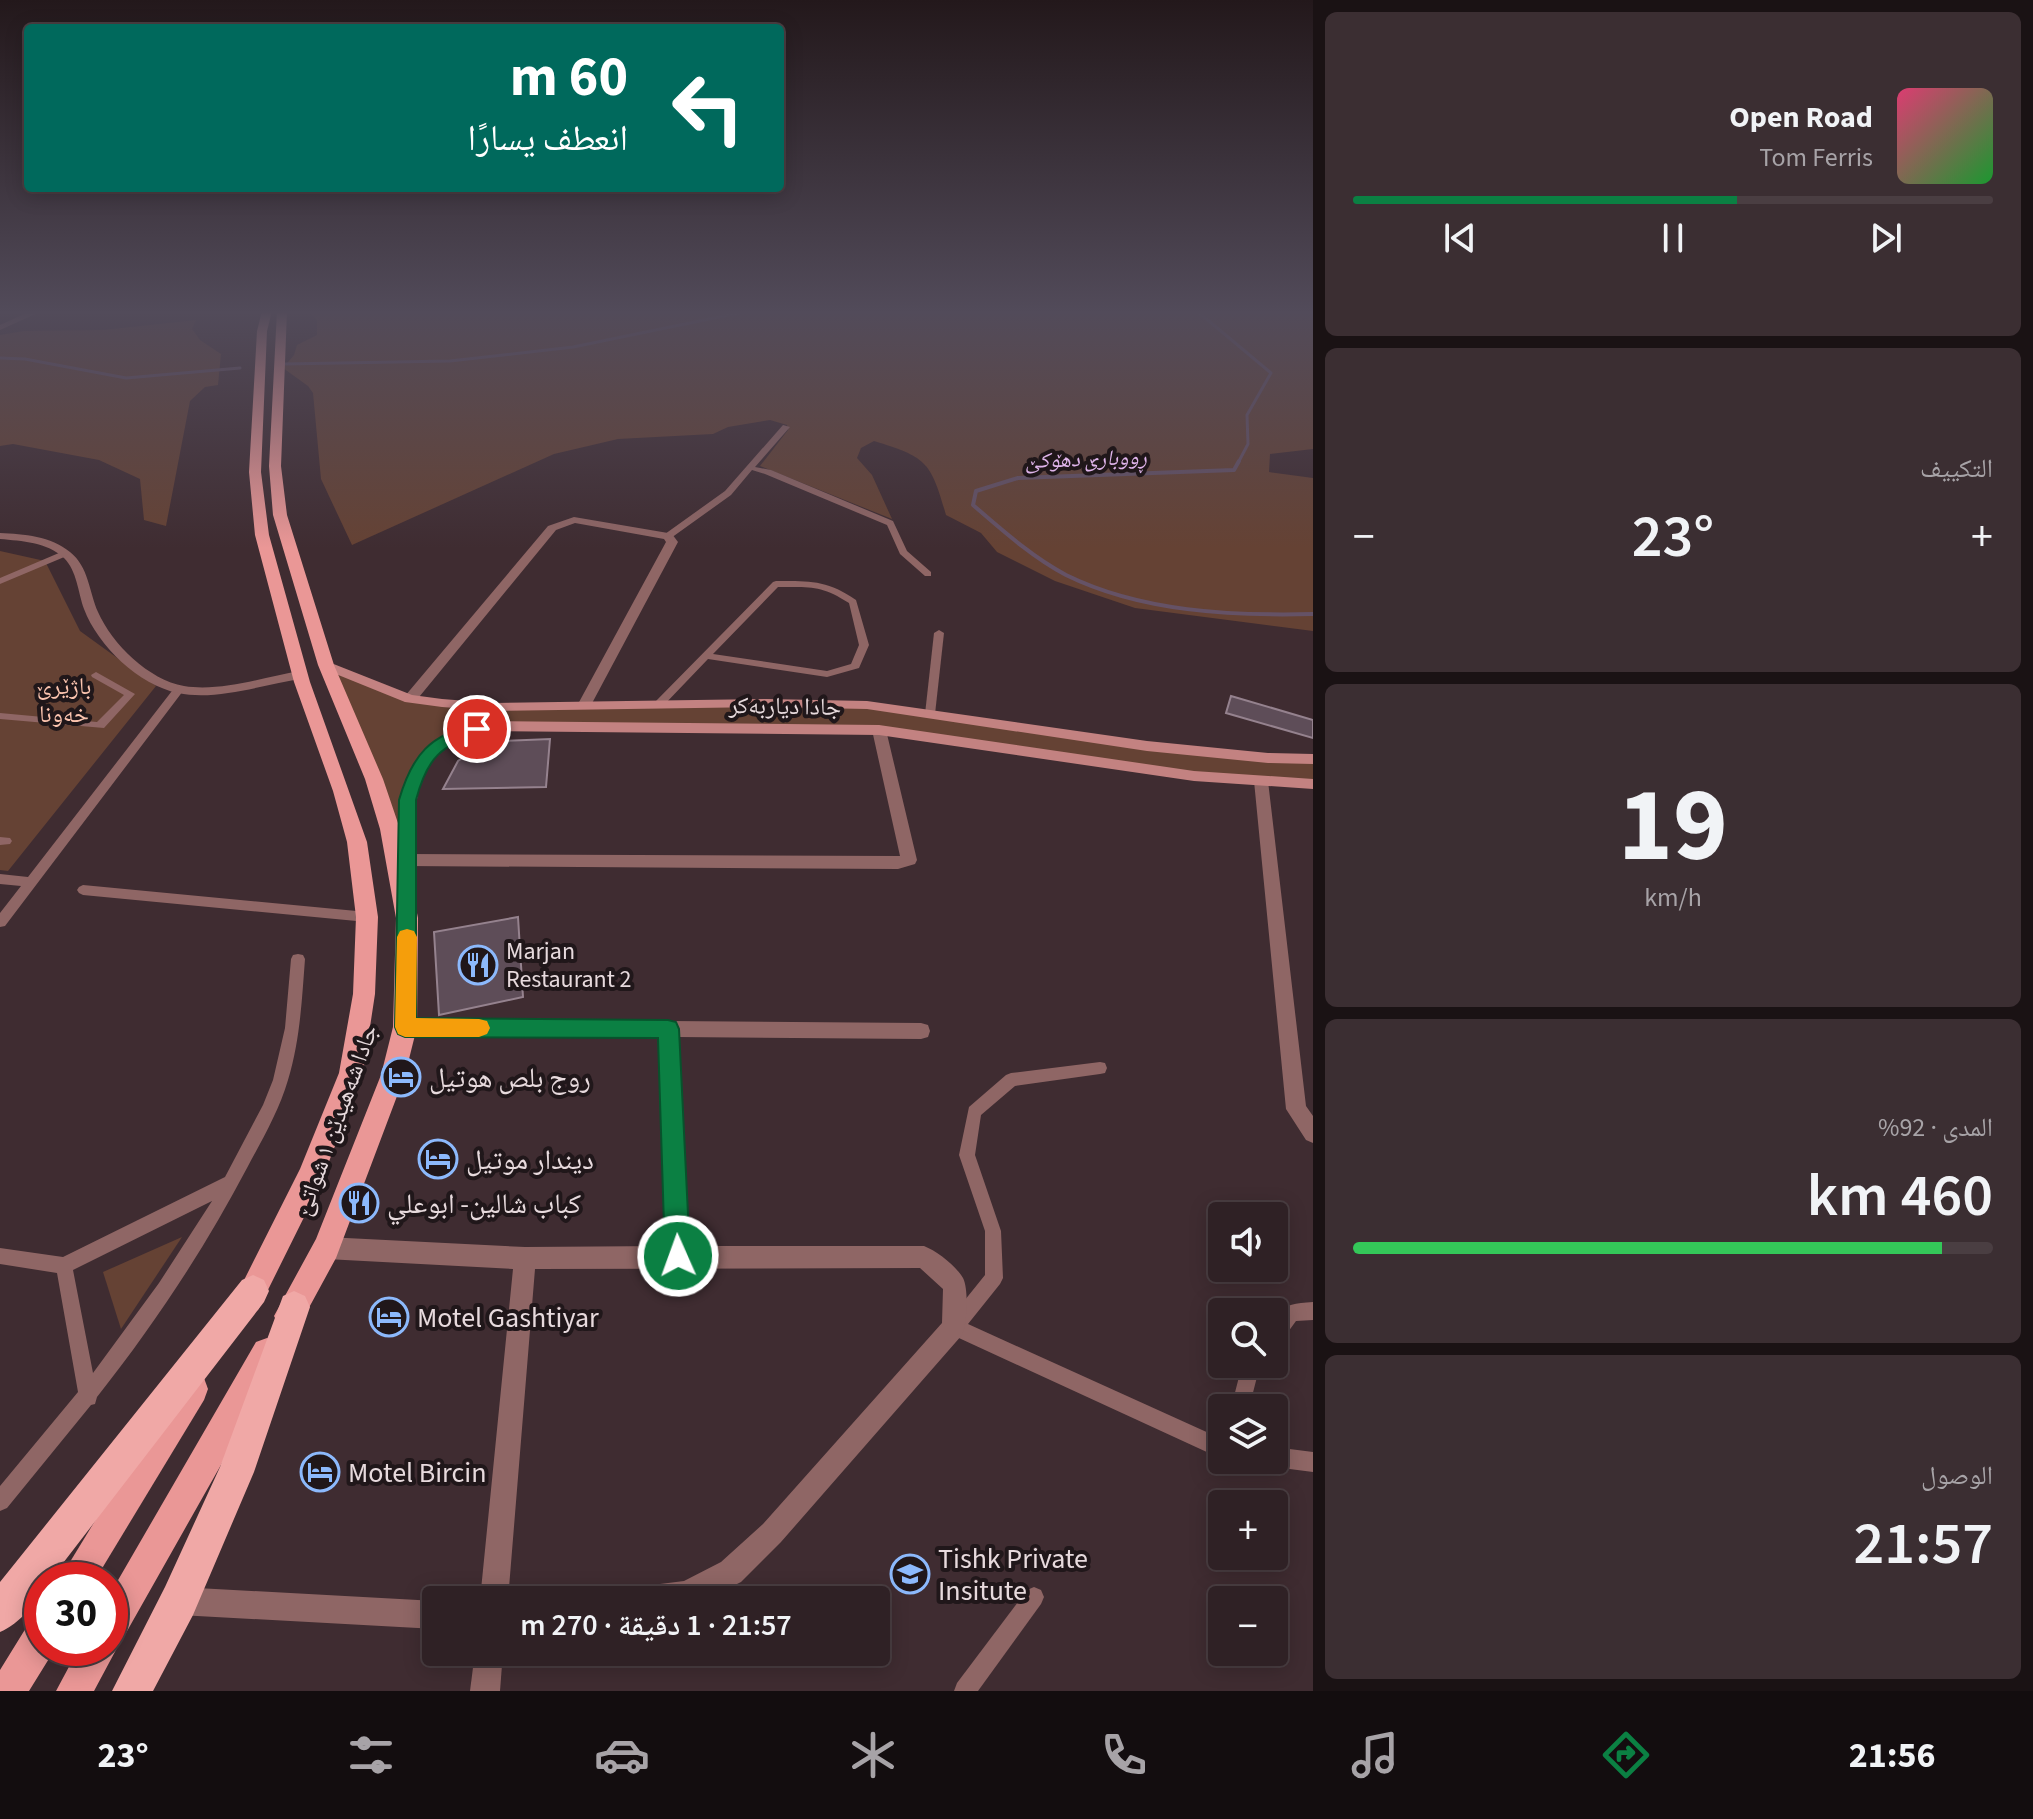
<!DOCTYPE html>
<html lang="ar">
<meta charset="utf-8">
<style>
body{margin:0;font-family:"Source Sans 3","Noto Naskh Arabic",sans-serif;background:#3b2e32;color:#f1f3f6;direction:rtl;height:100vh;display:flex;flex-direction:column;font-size:30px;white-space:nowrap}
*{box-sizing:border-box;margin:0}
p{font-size:26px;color:#a7a3a7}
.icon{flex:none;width:44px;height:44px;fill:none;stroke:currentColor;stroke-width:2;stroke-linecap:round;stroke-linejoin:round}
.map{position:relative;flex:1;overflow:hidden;direction:ltr}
.sheet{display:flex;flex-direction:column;gap:12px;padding:12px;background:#1a1214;width:720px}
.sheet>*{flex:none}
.guide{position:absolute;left:24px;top:24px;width:760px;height:168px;border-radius:8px;box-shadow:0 4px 20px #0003,0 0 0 2px #4a3e42;direction:rtl;background:#00695c;color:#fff;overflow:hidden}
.fabs{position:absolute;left:1208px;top:1202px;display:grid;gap:16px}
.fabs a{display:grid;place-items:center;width:80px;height:80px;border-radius:8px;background:#2f2125;box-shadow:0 4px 20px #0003,0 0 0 2px #4a3e42;font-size:40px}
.speed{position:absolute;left:24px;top:1562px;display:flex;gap:16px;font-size:40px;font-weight:700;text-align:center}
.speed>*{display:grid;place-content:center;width:104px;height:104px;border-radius:50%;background:#2f2125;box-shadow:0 4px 20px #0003,0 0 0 2px #4a3e42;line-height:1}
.speed .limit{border:12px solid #d22;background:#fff;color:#111}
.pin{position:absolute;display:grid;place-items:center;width:68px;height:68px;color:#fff;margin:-34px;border:4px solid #fff;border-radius:50%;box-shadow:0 2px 8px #0007}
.me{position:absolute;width:88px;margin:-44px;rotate:358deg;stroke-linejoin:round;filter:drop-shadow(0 0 6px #0008)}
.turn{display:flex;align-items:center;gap:28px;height:168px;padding:0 24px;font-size:36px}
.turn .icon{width:104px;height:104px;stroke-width:2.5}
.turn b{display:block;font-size:56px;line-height:68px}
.big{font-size:60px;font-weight:600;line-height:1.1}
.sheet .widget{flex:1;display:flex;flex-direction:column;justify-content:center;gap:12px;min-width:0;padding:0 28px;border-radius:12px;background:#3b2e32}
.sheet .dial{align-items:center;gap:0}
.dial b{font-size:104px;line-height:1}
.song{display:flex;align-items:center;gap:24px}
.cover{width:96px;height:96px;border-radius:12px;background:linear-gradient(135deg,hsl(340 70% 55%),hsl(130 70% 35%))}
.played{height:8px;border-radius:4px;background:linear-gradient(90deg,#0b8043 60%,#4a3e42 60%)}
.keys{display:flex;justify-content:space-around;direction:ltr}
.heat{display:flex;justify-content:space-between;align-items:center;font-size:44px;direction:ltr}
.charge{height:12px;border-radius:6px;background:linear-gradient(90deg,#34c759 92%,#4a3e42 0)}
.trip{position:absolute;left:422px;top:1586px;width:468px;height:80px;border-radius:8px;background:#2f2125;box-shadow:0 4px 20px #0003,0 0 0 2px #4a3e42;font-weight:600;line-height:80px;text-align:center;direction:rtl}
.menu{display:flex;height:128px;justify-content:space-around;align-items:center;background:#130d0f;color:#a7a3a7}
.menu .icon{width:56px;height:56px}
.menu .current{color:#0b8043}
.menu b{font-size:36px;color:#f1f3f6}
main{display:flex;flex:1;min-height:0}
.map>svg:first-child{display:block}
</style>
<main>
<section class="sheet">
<div class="widget">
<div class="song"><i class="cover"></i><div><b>Open Road</b><p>Tom Ferris</p></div></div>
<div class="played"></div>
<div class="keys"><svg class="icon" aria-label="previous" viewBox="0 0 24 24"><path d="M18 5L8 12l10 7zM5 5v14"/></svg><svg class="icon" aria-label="pause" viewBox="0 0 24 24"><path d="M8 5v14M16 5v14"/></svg><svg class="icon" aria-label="next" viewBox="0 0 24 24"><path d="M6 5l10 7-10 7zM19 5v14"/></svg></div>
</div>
<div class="widget"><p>التكييف</p>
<div class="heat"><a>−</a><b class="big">23°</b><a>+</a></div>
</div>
<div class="widget dial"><b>19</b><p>km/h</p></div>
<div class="widget"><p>المدى · 92%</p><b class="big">460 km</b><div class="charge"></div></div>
<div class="widget"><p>الوصول</p><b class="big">21:57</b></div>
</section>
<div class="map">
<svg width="1313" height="1691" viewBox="0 0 1313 1691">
<rect width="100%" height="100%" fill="#3f2c31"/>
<g fill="#654234">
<path d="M308,311h1005v138l-43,5 -1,18 44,6v153l-178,-23 -80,-27 -58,-29 -16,-19 -35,-18c-15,-53 -19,-58 -72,-74l-13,7 -4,10 15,17 20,44 -132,-53 28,-36 -1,-5 -17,-5 -42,7 -15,7 -95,5 -64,15 -202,91 -31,-66 -8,-86 -5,-7 -25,-18 11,-13 3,-10 20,-10v-15z"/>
<path d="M196,320l-4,9 8,11 21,14 -3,31 -13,2 -15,14 -24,125 -22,-6 -4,-41 -41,-19 -86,-16 -13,2v-111l24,-4 79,-1z"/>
<path d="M0,551l45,10 35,70 76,55 -148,185 -8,-1z"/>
<path d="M326,665l35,16 81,22 425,2 281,41 165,13v25l-52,-3 -382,-51 -339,-6 -81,9 -44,42 -8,59 -17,-5z"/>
<path d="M182,1237l-61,92 -18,-57z"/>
</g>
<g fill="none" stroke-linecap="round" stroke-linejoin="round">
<g stroke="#655266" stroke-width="3">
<path d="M1197,311l74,62 -24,42 1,29 -10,19"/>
<path d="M0,358l25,1 101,19 114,-10"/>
<path d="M284,364l166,-3 123,-14 175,-36"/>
</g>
<path stroke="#655266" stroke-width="4" d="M1239,461l-5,9 -216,8 -42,13 -3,14c29,25 59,52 93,70 75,37 166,41 247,39"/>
</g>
<g fill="#5e4d58" stroke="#95828e" stroke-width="2">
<path d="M1231,696l82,24v18l-87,-25z"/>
<path d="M550,739l-4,48 -103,2 15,-28 13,-9 33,-11z"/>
<path d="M518,917l5,80 -84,18 -5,-83z"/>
</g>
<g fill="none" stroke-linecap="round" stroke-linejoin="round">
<g fill="#8f6665" fill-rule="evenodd">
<path d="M783,425l7,2 -35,40 16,3 122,51 14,30 24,21v4h-6l-25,-22 -13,-29 -122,-51 -13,-4 -21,25 -60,43h-6v-4l60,-43z"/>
<path d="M66,550l4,3 -1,2 -69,29v-6z"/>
<path d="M776,581c34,0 51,-1 80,19l13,45 -10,23 -32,9 -119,-18 -45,47h-8l-1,-2 1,-2 118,-120zM778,587c33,0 43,-2 71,16l10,42 -8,19 -24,7 -114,-17z"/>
<path d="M939,630l5,3 -9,81 -5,3 -5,-3 9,-81z"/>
<path d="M96,672l39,22 -31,34 -104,-9v-6l97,9 27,-27 -32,-18 -1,-2z"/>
<path d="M179,686l5,3 -1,2 -178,235 -5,1v-14l21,-27 -21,-2v-10l28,3 147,-190z"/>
<path d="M0,837l10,1 2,3 -2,3 -10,1z"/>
<path d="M83,885l284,27 5,1 1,4 -1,4 -5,1 -284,-27 -4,-2 -2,-3 2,-3z"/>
<path d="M298,954l5,1 2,4c-3,40 -5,82 -17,121 -9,31 -26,60 -41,88 -42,80 -93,157 -150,229l-2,7 -4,1 -84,103 -7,3v-25l78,-94 -21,-119 -57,-9v-16l63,9 162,-80 38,-72 10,-25 12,-52 6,-69 2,-4zM212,1201l-53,82 -66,90 -20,-103z"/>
<path d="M1100,1062l5,1 2,5 -2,5 -5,1 -85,12 -34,29 -6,40 26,76 2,47 -3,6 -32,40 254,115v20l-274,-126 -3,-6 3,-6 37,-46v-44l-26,-76 10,-48 37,-32 5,-2z"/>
<path d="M1313,1302v18l-17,1 -16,22 -6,3c0,-35 3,-42 39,-44z"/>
<path d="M1244,1364h20l-7,13 -8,31h-18l9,-35z"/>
<path d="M1274,1447l39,5v20l-39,-5 -7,-3 -1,-4h8z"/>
<path d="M1034,1587l7,3 3,7 -3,7 -63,87h-24l3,-8 70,-93z"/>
</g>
<g fill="#8f6665" fill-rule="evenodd">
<path d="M31,311h11l-42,19v-5z"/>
<path d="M574,517l94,16 4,1 6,8 -88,165h-10l-2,-3 88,-162 -2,-3 -89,-16 -19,7 -141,172h-10l-2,-3 2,-3 143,-170z"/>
<path d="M0,533c24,1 51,3 70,19 19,15 19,40 28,60 14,32 51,68 86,74 37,6 80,-9 116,-15l7,4 -7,4c-38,6 -84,22 -122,14 -39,-8 -80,-47 -94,-84 -6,-17 -7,-38 -20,-51 -17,-16 -42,-17 -64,-19z"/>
<path d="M879,725l7,5 31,130 -2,4 -17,5 -492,-3 -6,-2 -2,-4 2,-4 6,-2 494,2 -28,-126z"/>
<path d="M1261,776l7,5 38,325 7,10v27l-7,-3 -20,-31 -32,-328z"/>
<path d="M405,1019l516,4 7,2 2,6 -2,6 -7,2 -243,-2 11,209h235c13,5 32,20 39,32 6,11 4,47 -1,57l-181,207 -40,40 -36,18h-75l4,-10 10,-4 40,-5 37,-19 42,-38 179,-201 1,-34 -23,-21 -385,1 -27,331h-28l33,-331 -187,-10 -8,-3 -3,-8 3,-8 8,-3 199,10 141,-1 -7,-209 -254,-2 -7,-2 -2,-6 2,-6z"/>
<path d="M179,1587l257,14v28l-257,-14 -10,-4 -4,-10 4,-10z"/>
<path d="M475,1652h28l-3,39h-30z"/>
</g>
<g fill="#c38281" fill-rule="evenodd">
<path d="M326,661l86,34 30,4 51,4 274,-4 100,2 280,40 121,12 45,1v10l-45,-1 -121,-12 -280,-42 -100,-2 -274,4 -51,-4 -37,-5 -84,-34 -2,-3z"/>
<path d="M495,721l384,4 315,46 119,8v10l-119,-8 -315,-46 -384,-4c-10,1 -22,1 -31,5 -57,24 -51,93 -50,144l-2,4h-12l-2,-4c-1,-55 -3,-122 54,-149 13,-6 29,-7 43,-10z"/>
</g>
<g fill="#ea9796" fill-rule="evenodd">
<path d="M262,311h10l-5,20 -6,141 8,63 41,147 57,160 11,75 -3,77 -12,79 -43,112 -62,125 -10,4 -10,-4 -4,-10 66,-131 39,-96 14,-79 3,-77 -9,-75 -14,-51 -39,-109 -39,-147 -6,-63 8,-141z"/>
<path d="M277,311h10l-6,155 6,49 47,150 49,114 17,50 18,89 -1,109 -12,48 -69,183 -37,68 -10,5 -10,-5 -5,-10 42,-77 65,-164 12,-48 3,-109 -16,-89 -15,-50 -47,-114 -45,-150 -4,-49z"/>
<path d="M267,1338l11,4 4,11 -4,11 -156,276 -7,4 2,4 -23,43h-38l23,-43h31v-54l146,-252z"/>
<path d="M193,1374l11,4 4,11 -4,11 -109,180h-36l123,-202z"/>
<path d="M42,1618v30l13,1 -26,42h-29v-21l29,-47z"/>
</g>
<g fill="#f0a8a6" fill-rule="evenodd">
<path d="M253,1275l11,5 5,11 -5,11 -214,278h-8c0,20 -24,45 -42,52v-50l242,-302z"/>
<path d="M294,1291l11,5 5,11 -56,165 -61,143 -40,76h-41l53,-104 55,-120 63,-171z"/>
</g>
</g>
<linearGradient id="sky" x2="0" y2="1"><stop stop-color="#23181b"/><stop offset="0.57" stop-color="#524b5a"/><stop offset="1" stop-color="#524b5a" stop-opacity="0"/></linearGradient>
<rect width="1313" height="548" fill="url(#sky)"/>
<path fill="#0b8043" stroke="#07532c" stroke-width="2" d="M477,724l8,5 -2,4c-42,11 -56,25 -67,67v218l252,2 8,2 3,7 11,227 -3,9 -9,4 -9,-4 -4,-9 -7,-218 -253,-1 -7,-3 -3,-7 4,-227c13,-45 31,-66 78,-76z"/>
<path fill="#f59e0b" d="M407,929l7,2 3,6 -1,81 63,1 8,2 3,7 -3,6 -8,3h-74l-7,-3 -3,-7 2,-90 3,-6z"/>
<defs>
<symbol id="restaurant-ring" viewBox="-11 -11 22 22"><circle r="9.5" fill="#20171a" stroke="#8cb9fc" stroke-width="1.5"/><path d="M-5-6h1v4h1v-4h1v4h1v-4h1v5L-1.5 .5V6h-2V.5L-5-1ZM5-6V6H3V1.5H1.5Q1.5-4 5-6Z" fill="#8cb9fc"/></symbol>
<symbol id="hotel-ring" viewBox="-11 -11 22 22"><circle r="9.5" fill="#20171a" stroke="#8cb9fc" stroke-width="1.5"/><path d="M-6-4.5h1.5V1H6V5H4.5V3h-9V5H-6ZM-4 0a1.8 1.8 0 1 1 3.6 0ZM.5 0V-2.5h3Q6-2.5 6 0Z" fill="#8cb9fc"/></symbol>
<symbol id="university-ring" viewBox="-11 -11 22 22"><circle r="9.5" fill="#20171a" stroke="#8cb9fc" stroke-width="1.5"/><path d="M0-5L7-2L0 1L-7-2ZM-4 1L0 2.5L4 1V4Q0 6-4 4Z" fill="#8cb9fc"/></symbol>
</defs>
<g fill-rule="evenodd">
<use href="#restaurant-ring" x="456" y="943" width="44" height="44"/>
<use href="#hotel-ring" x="379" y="1055" width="44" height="44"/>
<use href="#hotel-ring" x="416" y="1137" width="44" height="44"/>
<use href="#restaurant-ring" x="337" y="1181" width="44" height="44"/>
<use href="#hotel-ring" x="367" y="1295" width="44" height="44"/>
<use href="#hotel-ring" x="298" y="1450" width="44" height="44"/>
<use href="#university-ring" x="888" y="1552" width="44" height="44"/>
</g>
<g text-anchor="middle" stroke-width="8" stroke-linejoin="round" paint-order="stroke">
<g font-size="22" font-style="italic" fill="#dfb4ea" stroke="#20171a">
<text transform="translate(1086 458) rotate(-2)" y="8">ڕووبارێ دهۆكێ</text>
</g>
<g font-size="24" fill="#fcc4af" stroke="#20171a">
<text x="64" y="694">باژێرێ<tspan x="64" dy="28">خه‌ونا</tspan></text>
</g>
<g font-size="24" fill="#e7dadd" stroke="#20171a">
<text transform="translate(785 706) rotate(1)" y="8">جادا دیاربه‌كر</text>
<text transform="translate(336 1120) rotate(-70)" y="8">جادا شەهیدێن ١ شواتێ</text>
</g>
<g font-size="24" fill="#e7dadd" stroke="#20171a" text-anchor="start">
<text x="506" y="959">Marjan<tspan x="506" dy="28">Restaurant 2</tspan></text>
</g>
<g font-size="28" fill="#e7dadd" stroke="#20171a" text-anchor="start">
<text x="429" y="1087">روج بلص هوتيل</text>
<text x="466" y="1169">ديندار موتيل</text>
<text x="387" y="1213">كباب شالين- ابوعلي</text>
<text x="417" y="1327">Motel Gashtiyar</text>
<text x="348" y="1482">Motel Bircin</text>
<text x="938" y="1568">Tishk Private<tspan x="938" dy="32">Insitute</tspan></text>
</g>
</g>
</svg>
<div class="fabs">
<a><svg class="icon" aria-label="sound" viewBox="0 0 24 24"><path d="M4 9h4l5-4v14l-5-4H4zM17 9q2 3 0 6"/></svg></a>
<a><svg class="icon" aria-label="search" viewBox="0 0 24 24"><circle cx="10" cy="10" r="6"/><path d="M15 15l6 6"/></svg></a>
<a><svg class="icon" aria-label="layers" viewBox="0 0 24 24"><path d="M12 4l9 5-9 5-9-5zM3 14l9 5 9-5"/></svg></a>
<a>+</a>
<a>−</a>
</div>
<div class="speed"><div class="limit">30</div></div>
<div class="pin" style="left:477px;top:729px;background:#d93025"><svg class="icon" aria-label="arrive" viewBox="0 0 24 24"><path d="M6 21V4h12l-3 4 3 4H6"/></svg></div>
<svg class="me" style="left:678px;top:1256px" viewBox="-20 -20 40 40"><circle r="17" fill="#0b8043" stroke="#fff" stroke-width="3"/><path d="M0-11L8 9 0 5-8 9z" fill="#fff"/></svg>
<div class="trip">21:57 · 1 دقيقة · 270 m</div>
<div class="guide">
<div class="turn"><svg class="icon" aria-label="left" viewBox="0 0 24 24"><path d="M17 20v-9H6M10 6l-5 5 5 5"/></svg><div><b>60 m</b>انعطف يسارًا</div></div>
</div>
</div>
</main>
<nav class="menu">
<b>21:56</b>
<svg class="icon current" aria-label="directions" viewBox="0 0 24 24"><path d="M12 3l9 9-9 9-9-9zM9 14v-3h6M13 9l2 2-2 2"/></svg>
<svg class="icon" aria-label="music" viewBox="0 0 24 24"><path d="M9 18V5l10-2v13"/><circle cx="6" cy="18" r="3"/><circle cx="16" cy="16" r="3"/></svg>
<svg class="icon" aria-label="phone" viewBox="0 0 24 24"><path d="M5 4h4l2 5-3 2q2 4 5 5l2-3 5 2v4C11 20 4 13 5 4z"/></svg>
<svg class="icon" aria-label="climate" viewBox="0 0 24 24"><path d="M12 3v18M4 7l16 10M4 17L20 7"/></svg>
<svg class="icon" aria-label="car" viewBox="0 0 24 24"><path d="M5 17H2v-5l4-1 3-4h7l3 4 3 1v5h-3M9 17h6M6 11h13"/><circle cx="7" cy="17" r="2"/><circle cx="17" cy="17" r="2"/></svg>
<svg class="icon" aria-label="filters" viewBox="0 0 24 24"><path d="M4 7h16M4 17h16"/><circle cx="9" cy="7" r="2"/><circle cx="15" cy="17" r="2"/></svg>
<b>23°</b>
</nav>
